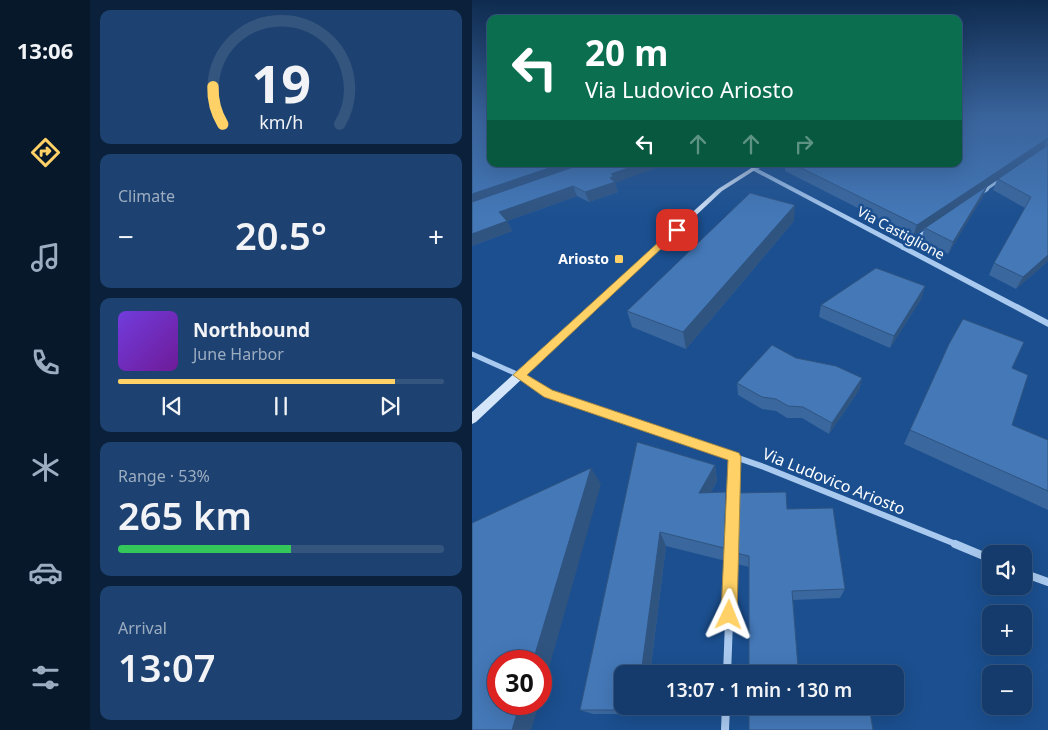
<!DOCTYPE html>
<meta charset="utf-8">
<style>
body{margin:0;font-family:"Noto Sans",sans-serif;background:#1d4271;color:#f1f3f6;height:100vh;display:flex;flex-direction:column;font-size:19px;white-space:nowrap}
*{box-sizing:border-box;margin:0}
p{font-size:16px;color:#9dadc1}
.icon{flex:none;width:28px;height:28px;fill:none;stroke:currentColor;stroke-width:2;stroke-linecap:round;stroke-linejoin:round}
.map{position:relative;flex:1;overflow:hidden}
.side{display:flex;flex-direction:column;gap:10px;padding:10px;background:#0b203b;width:382px}
.side>*{flex:none}
.hud{position:absolute;left:15px;top:15px;width:475px;height:152px;border-radius:10px;box-shadow:0 5px 20px #0002,0 0 0 1px #33557e;background:#0b6e4f;color:#fff;overflow:hidden}
.buttons{position:absolute;left:510px;top:545px;display:grid;gap:10px}
.buttons a{display:grid;place-items:center;width:50px;height:50px;border-radius:10px;background:#143b6b;box-shadow:0 5px 20px #0002,0 0 0 1px #33557e;font-size:25px}
.speed{position:absolute;left:15px;top:650px;display:flex;gap:10px;font-size:25px;font-weight:700;text-align:center}
.speed>*{display:grid;place-content:center;width:65px;height:65px;border-radius:50%;background:#143b6b;box-shadow:0 5px 20px #0002,0 0 0 1px #33557e;line-height:1}
.speed .limit{border:8px solid #d22;background:#fff;color:#111}
.pin{position:absolute;display:grid;place-items:center;width:42px;height:42px;color:#fff;margin:-21px;border-radius:10px;box-shadow:0 2px 8px #0006}
.me{position:absolute;width:55px;margin:-28px;rotate:2deg;stroke-linejoin:round;filter:drop-shadow(0 0 4px #0008)}
.turn{display:flex;align-items:center;gap:18px;height:105px;padding:0 15px;font-size:22px}
.turn .icon{width:65px;height:65px;stroke-width:2.5}
.turn b{display:block;font-size:35px;line-height:42px}
.lanes{display:flex;align-items:center;height:48px;padding:0 15px;background:#0003;justify-content:center;gap:25px;direction:ltr}
.lanes .off{opacity:.35}
.big{font-size:38px;font-weight:600;line-height:1.1}
.side .widget{flex:1;display:flex;flex-direction:column;justify-content:center;gap:8px;min-width:0;padding:0 18px;border-radius:10px;background:#1d4271}
.side .dial{align-items:center;gap:0}
.dial svg{height:130px;overflow:visible;fill:none;stroke:#33557e;stroke-width:7;stroke-linecap:round;text-anchor:middle}
.dial text{fill:#f1f3f6;stroke:none}
.song{display:flex;align-items:center;gap:15px}
.cover{width:60px;height:60px;border-radius:8px;background:linear-gradient(135deg,hsl(260 70% 55%),hsl(280 70% 35%))}
.played{height:5px;border-radius:2px;background:linear-gradient(90deg,#ffd166 85%,#33557e 85%)}
.keys{display:flex;justify-content:space-around;direction:ltr}
.heat{display:flex;justify-content:space-between;align-items:center;font-size:28px;direction:ltr}
.charge{height:8px;border-radius:4px;background:linear-gradient(90deg,#34c759 53%,#33557e 0)}
.trip{position:absolute;left:142px;top:665px;width:290px;height:50px;border-radius:10px;background:#143b6b;box-shadow:0 5px 20px #0002,0 0 0 1px #33557e;font-weight:600;line-height:50px;text-align:center}
main{display:flex;flex:1;min-height:0}
.tab-bar{display:flex;flex-direction:column;width:90px;justify-content:space-around;align-items:center;background:#08182b;color:#9dadc1}
.tab-bar .icon{width:35px;height:35px}
.tab-bar .selected{color:#ffd166}
.tab-bar b{font-size:22px;color:#f1f3f6}
.map>svg:first-child{display:block}
</style>
<main>
<nav class="tab-bar">
<b>13:06</b>
<svg class="icon selected" aria-label="directions" viewBox="0 0 24 24"><path d="M12 3l9 9-9 9-9-9zM9 14v-3h6M13 9l2 2-2 2"/></svg>
<svg class="icon" aria-label="music" viewBox="0 0 24 24"><path d="M9 18V5l10-2v13"/><circle cx="6" cy="18" r="3"/><circle cx="16" cy="16" r="3"/></svg>
<svg class="icon" aria-label="phone" viewBox="0 0 24 24"><path d="M5 4h4l2 5-3 2q2 4 5 5l2-3 5 2v4C11 20 4 13 5 4z"/></svg>
<svg class="icon" aria-label="climate" viewBox="0 0 24 24"><path d="M12 3v18M4 7l16 10M4 17L20 7"/></svg>
<svg class="icon" aria-label="car" viewBox="0 0 24 24"><path d="M5 17H2v-5l4-1 3-4h7l3 4 3 1v5h-3M9 17h6M6 11h13"/><circle cx="7" cy="17" r="2"/><circle cx="17" cy="17" r="2"/></svg>
<svg class="icon" aria-label="filters" viewBox="0 0 24 24"><path d="M4 7h16M4 17h16"/><circle cx="9" cy="7" r="2"/><circle cx="15" cy="17" r="2"/></svg>
</nav>
<section class="side">
<div class="widget dial"><svg viewBox="0 0 100 80">
<path d="M14 69A42 42 0 1 1 86 69"/>
<path d="M14 69A42 42 0 0 1 8 46" stroke="#ffd166"/>
<text x="50" y="56" font-size="32" font-weight="700">19</text>
<text x="50" y="72" font-size="11">km/h</text>
</svg></div>
<div class="widget"><p>Climate</p>
<div class="heat"><a>−</a><b class="big">20.5°</b><a>+</a></div>
</div>
<div class="widget">
<div class="song"><i class="cover"></i><div><b>Northbound</b><p>June Harbor</p></div></div>
<div class="played"></div>
<div class="keys"><svg class="icon" aria-label="previous" viewBox="0 0 24 24"><path d="M18 5L8 12l10 7zM5 5v14"/></svg><svg class="icon" aria-label="pause" viewBox="0 0 24 24"><path d="M8 5v14M16 5v14"/></svg><svg class="icon" aria-label="next" viewBox="0 0 24 24"><path d="M6 5l10 7-10 7zM19 5v14"/></svg></div>
</div>
<div class="widget"><p>Range · 53%</p><b class="big">265 km</b><div class="charge"></div></div>
<div class="widget"><p>Arrival</p><b class="big">13:07</b></div>
</section>
<div class="map">
<svg width="576" height="730" viewBox="0 0 576 730">
<rect width="100%" height="100%" fill="#1b4f8f"/>
<g fill="none" stroke-linecap="round" stroke-linejoin="round">
<path stroke="#a9c9ee" stroke-width="3" d="M513,190l16,-11"/>
<g stroke="#a9c9ee" stroke-width="4">
<path d="M509,193l6,-4"/>
<path d="M431,248l24,-17"/>
</g>
<path stroke="#a9c9ee" stroke-width="5" d="M0,354l47,21 29,18 16,6"/>
<g stroke="#a9c9ee" stroke-width="6">
<path d="M89,397l203,70 194,78"/>
<path d="M260,545l3,-88"/>
</g>
<g stroke="#a9c9ee" stroke-width="8">
<path d="M483,544l36,15"/>
<path d="M551,573l25,9"/>
<path d="M255,674l5,-130"/>
<path d="M253,730l1,-24"/>
</g>
<path fill="#a9c9ee" fill-rule="evenodd" d="M291,164h7l-12,5 290,151v7l-298,-158z"/>
<path fill="#d6e6fa" fill-rule="evenodd" d="M281,167l3,2 -1,1 -33,21 -246,231 -4,2v-12l246,-223z"/>
</g>
<g fill="#3a679d">
<path d="M0,116l143,67 3,9 -29,10 -12,-6 -70,25 5,10 -40,15z"/>
<path d="M576,116v145l-32,28 -27,-14 5,-12 31,-55 -32,-18 4,-10 -10,7 -5,11 -34,56 -27,-14 3,-11 -11,7 -128,-65v-7h173z"/>
<path d="M322,221l-108,128 -54,-22 -5,-16z"/>
<path d="M453,286l-4,13 -31,49 -71,-31 2,-12z"/>
<path d="M477,344l63,24v57l36,15v70l-144,-66z"/>
<path d="M324,358l66,20 -3,12 -30,44 -27,-16h-15l-11,-7 -14,-2 -24,-14 -1,-12z"/>
<path d="M165,442l78,23 2,16 -6,11h15l2,15 -2,54 -60,-15 -16,128h-27v32h15l-1,8h-44l-13,-4z"/>
<path d="M315,509l58,80 -5,9 -47,2 5,67 -49,7v-107l-12,-3 -1,-11z"/>
</g>
<g fill="#305480">
<path d="M576,138l-5,11 -56,38 -5,11 -34,56 5,-12 34,-55 -74,49 4,-11z"/>
<path d="M89,164h30l-119,42v-12z"/>
<path d="M168,164h27l-52,19 3,9 -29,10 -4,-10 25,-14 1,-4z"/>
<path d="M101,186l4,10 -70,25 5,10 -40,15v-12l27,-22z"/>
<path d="M323,205l-1,16 -108,128 -3,-17z"/>
<path d="M576,255v6l-32,28 7,-12z"/>
<path d="M453,286l-4,13 -31,49 4,-12z"/>
<path d="M390,378l-3,12 -30,44 3,-11z"/>
<path d="M243,465l2,16 -15,27 -3,-15z"/>
<path d="M119,468l10,16 -60,212v-35h-8z"/>
<path d="M254,492l2,15 -2,54 -2,-13z"/>
<path d="M188,532l6,14 -16,128h-9z"/>
<path d="M48,704h19l-8,26h-19z"/>
<path d="M156,706h10l-1,8 -10,-4z"/>
</g>
<g fill="#4478b7" stroke="#305480">
<path d="M0,116h19v48h70l-89,30z"/>
<path d="M486,116h90v22l-131,87 -124,-61h165z"/>
<path d="M576,145v110l-25,22 -29,-14 37,-66 -33,-18z"/>
<path d="M110,164h58l-29,10 3,2 -4,2 5,4 -30,10 -12,-6 -74,26 8,9 -35,13v-32z"/>
<path d="M515,186l-34,56 -28,-14z"/>
<path d="M278,193l45,12 -112,127 -56,-21z"/>
<path d="M404,268l49,18 -31,50 -73,-31z"/>
<path d="M491,319l61,23 -12,26 16,7 -16,50 36,15v51l-138,-61 39,-86z"/>
<path d="M300,345l24,13 40,8 26,12 -30,45 -29,-16 -15,-1 -12,-7 -14,-2 -25,-14z"/>
<path d="M165,442l78,23 -16,28 27,-1 -2,56 -64,-16 -19,142h-18v32h5l-1,4h-47z"/>
<path d="M119,468l-58,193h-35v43h22l-8,26h-40v-207z"/>
<path d="M314,492l1,17 46,-1 12,81 -53,2 6,76 64,-1 1,8h-114v-118l-13,-3 1,-60z"/>
<path d="M277,706h120l4,24h-124z"/>
</g>
<linearGradient id="sky" x2="0" y2="1"><stop stop-color="#0f2b4f"/><stop offset="0.53" stop-color="#39639b"/><stop offset="1" stop-color="#39639b" stop-opacity="0"/></linearGradient>
<rect width="576" height="218" fill="url(#sky)"/>
<path fill="#ffd166" stroke="#a68842" d="M202,228l7,2 -154,145 25,15 187,63 2,4 -4,158 -2,6 -6,2 -6,-2 -2,-6 7,-155 -184,-63 -31,-22z"/>
<rect fill="#ffd166" stroke="#1b4f8f" stroke-width="2" x="142" y="254" width="10" height="10" rx="2.5"/>
<g text-anchor="middle" stroke-width="5" stroke-linejoin="round" paint-order="stroke">
<g font-size="14" fill="#fff" stroke="#1b4f8f">
<text transform="translate(429 233) rotate(28)" y="5">Via Castiglione</text>
</g>
<g font-size="14" font-weight="bold" fill="#fff" stroke="#1b4f8f" text-anchor="end">
<text x="137" y="264">Ariosto</text>
</g>
<g font-size="16" fill="#fff" stroke="#1b4f8f">
<text transform="translate(362 481) rotate(22)" y="6">Via Ludovico Ariosto</text>
</g>
</g>
</svg>
<div class="buttons">
<a><svg class="icon" aria-label="sound" viewBox="0 0 24 24"><path d="M4 9h4l5-4v14l-5-4H4zM17 9q2 3 0 6"/></svg></a>
<a>+</a>
<a>−</a>
</div>
<div class="speed"><div class="limit">30</div></div>
<div class="pin" style="left:205px;top:230px;background:#d93025"><svg class="icon" aria-label="arrive" viewBox="0 0 24 24"><path d="M6 21V4h12l-3 4 3 4H6"/></svg></div>
<svg class="me" style="left:257px;top:615px" viewBox="-20 -20 40 40"><path d="M0-17L14 15 0 8-14 15z" fill="#ffd166" stroke="#fff" stroke-width="4"/></svg>
<div class="trip">13:07 · 1 min · 130 m</div>
<div class="hud">
<div class="turn"><svg class="icon" aria-label="left" viewBox="0 0 24 24"><path d="M17 20v-9H6M10 6l-5 5 5 5"/></svg><div><b>20 m</b>Via Ludovico Ariosto</div></div>
<div class="lanes"><svg class="icon" aria-label="left" viewBox="0 0 24 24"><path d="M17 20v-9H6M10 6l-5 5 5 5"/></svg><svg class="icon off" aria-label="ahead" viewBox="0 0 24 24"><path d="M12 20V5M6 11l6-6 6 6"/></svg><svg class="icon off" aria-label="ahead" viewBox="0 0 24 24"><path d="M12 20V5M6 11l6-6 6 6"/></svg><svg class="icon off" aria-label="right" viewBox="0 0 24 24"><path d="M7 20v-9h11M14 6l5 5-5 5"/></svg></div>
</div>
</div>
</main>
